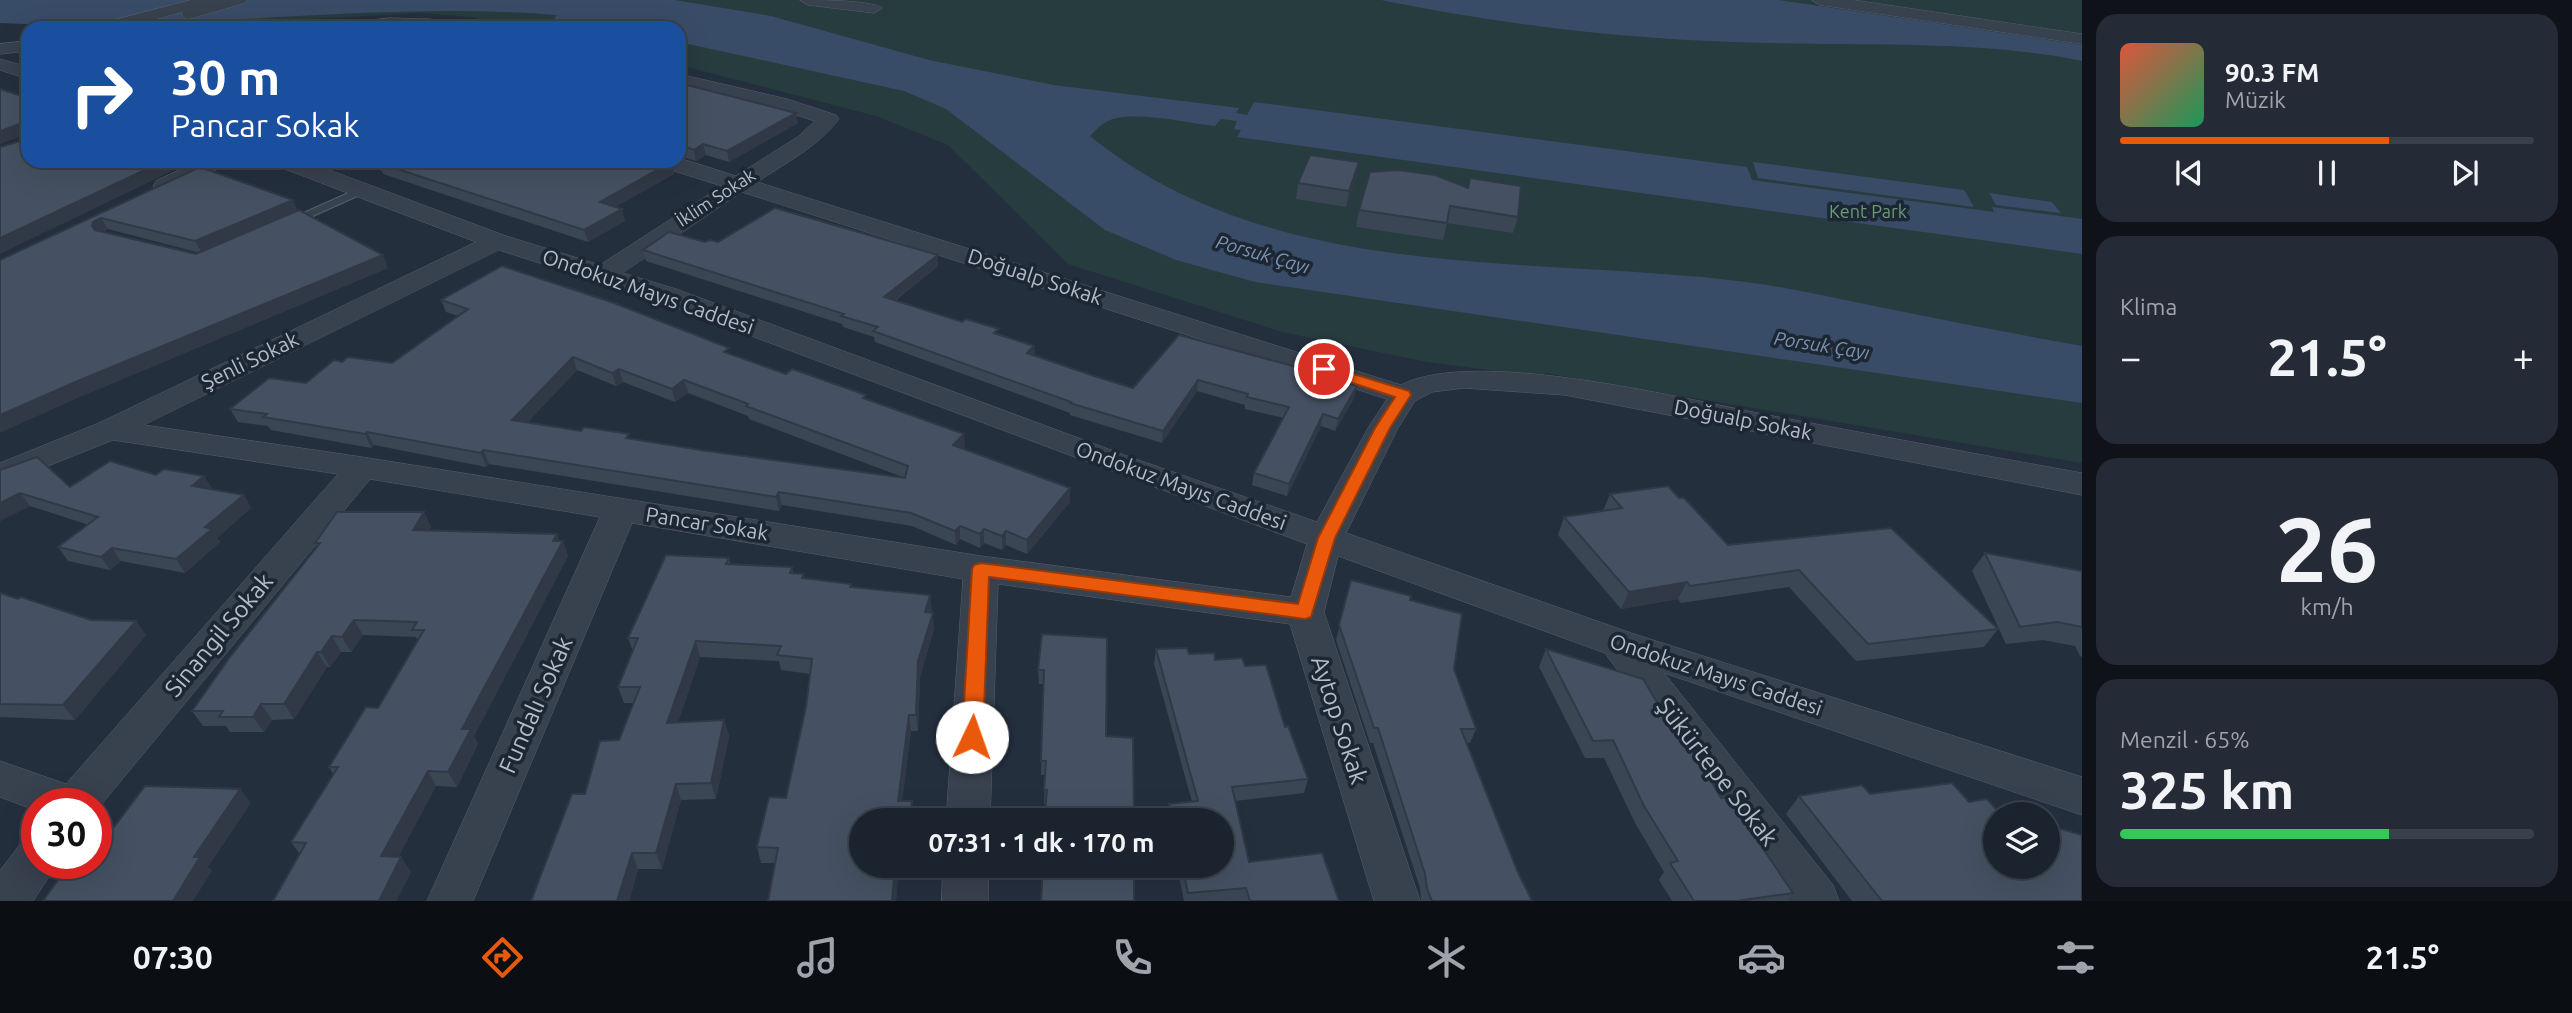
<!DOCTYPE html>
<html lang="tr">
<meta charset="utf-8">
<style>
body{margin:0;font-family:Ubuntu,sans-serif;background:#242b36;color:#f1f3f6;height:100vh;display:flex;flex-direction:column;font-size:26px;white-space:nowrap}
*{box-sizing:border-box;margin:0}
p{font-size:23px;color:#a0a4aa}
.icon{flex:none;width:38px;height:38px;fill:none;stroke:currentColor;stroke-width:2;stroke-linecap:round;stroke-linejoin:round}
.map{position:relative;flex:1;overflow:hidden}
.panel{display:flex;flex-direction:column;gap:14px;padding:14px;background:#0f1319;width:490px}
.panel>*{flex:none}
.top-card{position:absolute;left:21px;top:21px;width:665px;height:147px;border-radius:21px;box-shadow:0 7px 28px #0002,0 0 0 2px #39404a;background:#1a4fa0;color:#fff;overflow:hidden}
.tools{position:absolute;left:1983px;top:802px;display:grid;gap:14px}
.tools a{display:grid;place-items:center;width:77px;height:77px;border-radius:50%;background:#1b232e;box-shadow:0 7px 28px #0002,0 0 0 2px #39404a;font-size:35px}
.speed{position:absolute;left:21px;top:788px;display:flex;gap:14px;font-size:35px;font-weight:700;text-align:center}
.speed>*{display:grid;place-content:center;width:91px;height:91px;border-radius:50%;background:#1b232e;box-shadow:0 7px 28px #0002,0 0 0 2px #39404a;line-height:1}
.speed .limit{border:10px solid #d22;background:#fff;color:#111}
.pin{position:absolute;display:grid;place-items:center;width:60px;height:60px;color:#fff;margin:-30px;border:4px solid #fff;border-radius:50%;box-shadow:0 2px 7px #0007}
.me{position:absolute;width:77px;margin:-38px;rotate:3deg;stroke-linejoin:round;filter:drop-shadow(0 0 5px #0008)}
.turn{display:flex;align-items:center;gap:24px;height:147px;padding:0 35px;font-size:32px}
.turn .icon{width:91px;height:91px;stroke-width:2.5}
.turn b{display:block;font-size:49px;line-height:60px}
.big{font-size:52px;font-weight:700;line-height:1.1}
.panel .tile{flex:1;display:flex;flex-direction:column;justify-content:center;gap:10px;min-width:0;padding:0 24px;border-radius:21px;background:#242b36}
.panel .dial{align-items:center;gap:0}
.dial b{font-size:91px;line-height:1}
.song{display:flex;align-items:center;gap:21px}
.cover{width:84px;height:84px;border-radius:10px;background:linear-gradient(135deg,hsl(10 70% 55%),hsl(150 70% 35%))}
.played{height:7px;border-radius:4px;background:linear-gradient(90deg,#ea580c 65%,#39404a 65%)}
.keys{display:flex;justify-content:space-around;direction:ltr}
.heat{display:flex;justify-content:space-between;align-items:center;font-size:38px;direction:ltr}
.charge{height:10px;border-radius:5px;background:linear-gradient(90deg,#34c759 65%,#39404a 0)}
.trip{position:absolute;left:849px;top:808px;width:385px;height:70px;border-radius:35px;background:#1b232e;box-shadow:0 7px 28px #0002,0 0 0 2px #39404a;font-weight:700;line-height:70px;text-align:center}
.menu{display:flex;height:112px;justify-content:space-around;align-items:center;background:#0b0e12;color:#a0a4aa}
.menu .icon{width:49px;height:49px}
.menu .selected{color:#ea580c}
.menu b{font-size:32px;color:#f1f3f6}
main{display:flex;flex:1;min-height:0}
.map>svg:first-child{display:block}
</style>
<main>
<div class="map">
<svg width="2082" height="901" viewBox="0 0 2082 901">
<rect width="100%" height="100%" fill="#242f3e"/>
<path fill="#263c3f" d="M262,0h1820v463l-537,-90 -2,4 -116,-15 -145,-30 -214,-68 -120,-119 -72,-29 -197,-51v-37h-162l-46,-11 -50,-4 -96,5 -115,10 -23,-1 11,-9z"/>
<g fill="#394c67">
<path d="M0,0h675l96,16 158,44 125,25 185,23 -3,5 11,2 7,-13 493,65 5,13 242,32 -2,-5 90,12v35l-845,-117 4,-7 -7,-1 3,-8 -16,-2 -6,7c-30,-3 -67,-13 -98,-8 -12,2 -19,10 -27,18 178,145 425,120 639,144 49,5 97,16 145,26 70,14 139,28 208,40v57l-827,-121 -79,-22 -71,-30 -159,-121 -42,-18 -225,-49v-14h-81l-44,-9 3,-4c-186,-15 -371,18 -557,8z"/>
<path d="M1381,0h398l303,45v16c-104,-21 -207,-15 -311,-18 -131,-2 -262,-17 -390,-43z"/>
<path d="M1753,162l211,28 10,17 -216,-29z"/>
<path d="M1989,193l63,9 9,11 -65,-8z"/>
</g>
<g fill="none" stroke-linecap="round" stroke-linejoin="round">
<defs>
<path id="lane" d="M362,187l4,1v4l-75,34h-8l-2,-3z"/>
<g id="street">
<path d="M191,0h56l-2,3 -56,16 -6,-1 -1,-6 -58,16h-28l3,-4z"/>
<path d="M800,0c18,0 70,0 82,8l-8,5 -66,-8z"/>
<path d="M1812,0h41l229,34v10l-262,-39z"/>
<path d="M389,18l40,1 33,5 3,4h-125l9,-5z"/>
<path d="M28,41v10l-28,3v-10z"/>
<path d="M0,59l28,8v12l-28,-9z"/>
<path d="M679,74l108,25 49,16 3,4c-20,27 -55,45 -82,63l644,203c75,-39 291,16 377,32 102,19 203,38 304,56v22l-517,-100 -101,-7 -32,4 -17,9 -17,27 -52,105 285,100 451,144v38l-418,-142 169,212 6,16h-51l-183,-248 -267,-97 -14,56 96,289h-46l-84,-277 -292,-40 -8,237h-44l17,-242 -331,-56 -159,378h-46l173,-384 -230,-38 -274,332v-8h-59v8l-37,-14v-36l66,23 272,-310 -225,-34 -113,45v-22l99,-40 377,-181 -199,-76 -3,-5h31l201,75 94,29 122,-79 -64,-20 -3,-5h24v-3l57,18 63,-40 16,-15 -41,-13 -95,-22zM742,192l645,207 -19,29 -51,94 -190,-66 -451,-167 -53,-16zM499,250l159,51 649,243 -16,53 -310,-41 -619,-99 -218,-32z"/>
<path d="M199,161h28l-3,5 -52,25h-16l-3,-5 3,-5z"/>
<path d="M37,837v26h21l-25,38h-33v-30l21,-28z"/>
<path d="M943,866h46l-1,35h-46z"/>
</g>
</defs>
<use href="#lane" stroke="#565f6c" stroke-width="2"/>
<use href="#street" stroke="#565f6c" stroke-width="1"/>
<use href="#lane" fill="#38414e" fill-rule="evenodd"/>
<use href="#street" fill="#38414e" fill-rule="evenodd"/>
</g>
<g fill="#3b4654" fill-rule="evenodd">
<path d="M679,83l119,40 -69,39 -23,-7 -10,6 -17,-5z"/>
<path d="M349,161h318l4,1 3,12 -59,33 10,14 -37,21 -205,-68 -1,-3z"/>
<path d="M1359,162l-3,16 -10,29 -50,-8 2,-16z"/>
<path d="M200,167l98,44 90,57 -306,128 -82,-136zM108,229l92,24 -4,1 -92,-22z"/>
<path d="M1470,178l48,39 -5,16 -66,-10 -4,17 -87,-13 3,-17 109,-22z"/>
<path d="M705,242h13l220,24 -43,35 139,45 1,10 59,20 39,12 46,-53 175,63 -19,33 -14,-5 -34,70 -35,-11 2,-12 30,-55 -39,-9v-4l-48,-14 -35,52 -92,-28v-2l-195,-71 -1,-5 -31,-10 -1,-3 -196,-63 -3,-11z"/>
<path d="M441,300l289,54 56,20 81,26 98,47 -2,2 107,39v14l-43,52 -21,-9 -4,5 -18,-7 -4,5 -20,-9 -4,6 -44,-19 -130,-21 -3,6 -290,-47 -3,3 -112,-22 -3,3 -100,-18 -3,-4 -30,-4 -8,-13 76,-26 36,-21 50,1 66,-47 -12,-4zM577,370l39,16 7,-4 52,20 13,-9 60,23 1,3 156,59 -198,-27 -180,-28z"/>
<path d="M0,470l70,17 86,-12 48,1 8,13 32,6 7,13 -34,30 3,4 -35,31 -64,-12 -11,9 -42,-9 -10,-14 31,-22 -59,-19 -30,15z"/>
<path d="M1610,494l69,4 49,47 270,84 -14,18 -128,14 -67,-74 -108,16 -3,-4 -57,10 -63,-74 6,-18 39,-6z"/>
<path d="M424,512l7,15 -2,3 128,4 2,7h4l5,15 -94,180 4,8 -21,43 -21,-1 -38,71h3l10,15 -15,29h-123l27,-47 -9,-12 42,-68 -4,-7 49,-59 40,-67 -2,-4 -53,-2 -12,17h-10l-11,15h-3l-33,52 -22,1 -8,12h-34l-4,-6h-23l-11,-15 125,-164 -2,-4z"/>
<path d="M1985,553l97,18v86l-2,-1 -5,-10 -32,-6 -37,4 -34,-73z"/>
<path d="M666,555l63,3 1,6 62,3 1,6 11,1v4l47,6 1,4 78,7 4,34 -14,48 -2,54h-7l-9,70h10l1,20h-52v45h47h-9l-3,35h-128l7,-38h-14l-4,-16 12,-50 17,1 20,-91 4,-33 -29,-4 -2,-9 -79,-4 -22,65 46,-2 5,16 -13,63 -35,1 -19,69h-24l-9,32h-98l41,-107h13l15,-53 19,-1 15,-37h-10l-6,-16 15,-36 -5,-13z"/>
<path d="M1351,580l59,20 44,69 22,60 -6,14h-3l50,127 15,31h-111l-1,-13 -47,-145h-3l-34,-103z"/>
<path d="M0,593l18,6 128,36 -71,85 -75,-3z"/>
<path d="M1107,638l-61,166h-2l1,-29h-4l2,-91h-4l-1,-14z"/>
<path d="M1156,649l33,5 56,12 40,61 23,52 -4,14 -69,8 14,61 90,39h-155l-7,-35h45v-45h-54l1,-17 23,-2 -38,-138z"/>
<path d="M1546,649l133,90 42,59 72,95 -6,8h-115l-13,-21 5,-8 -29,-49 -31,-65h-19l-46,-91z"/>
<path d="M1870,794l99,8 113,99h-230l-66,-87 13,-18z"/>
</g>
<g fill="#303945">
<path d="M796,113l2,10 -69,39 -2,-11z"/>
<path d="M23,123l5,11 -28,10v-13z"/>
<path d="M703,144l3,11 -10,6 -2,-11z"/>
<path d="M164,161h29l-193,93v-16z"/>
<path d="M671,162l3,12 -71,40 -3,-12z"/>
<path d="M1359,162l-3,16 -10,29 3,-16z"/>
<path d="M293,200l5,12 -96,41 -7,-12z"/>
<path d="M622,209l3,12 -37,21 -4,-12z"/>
<path d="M101,218l7,11 -8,5 -8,-8 1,-4z"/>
<path d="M383,255l5,13 -306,128 -82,37v-18l73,-32z"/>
<path d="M938,255v11l-53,42 -1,-11z"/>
<path d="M1034,346l1,11 -8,-4z"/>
<path d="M573,357l4,13 -60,64 -5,-14z"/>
<path d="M619,369l4,13 -7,4 -4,-13z"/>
<path d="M684,380l4,13 -13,9 -3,-13z"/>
<path d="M1198,380l-1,11 -35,52 1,-12z"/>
<path d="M1357,386l-3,12 -19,33 3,-12z"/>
<path d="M1323,414l-2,12 -34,70 2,-12z"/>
<path d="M367,432l7,13 -3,3 -6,-14z"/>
<path d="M964,434l1,13 -11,11 -1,-13z"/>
<path d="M483,450l6,14 -3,3 -5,-14z"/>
<path d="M204,476l8,13 -20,-3z"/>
<path d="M1070,488v14l-43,52v-14z"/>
<path d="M779,492l3,13 -3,6 -3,-14z"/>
<path d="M20,493l10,13 -30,15v-18z"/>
<path d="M244,495l7,13 -34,30 3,4 -35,31 -9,-14 29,-32z"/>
<path d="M424,512l7,15 -11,18 -7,-15z"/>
<path d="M960,526v13l-4,6 -1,-14z"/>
<path d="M984,529v14l-4,5v-14z"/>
<path d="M1006,531v14l-4,5v-14z"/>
<path d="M557,534l4,11 2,-4 5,15 -94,180 4,8 -21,43 -9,-15 14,-43z"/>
<path d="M112,548l9,13 -11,9 -9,-13z"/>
<path d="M1687,582l-9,17 -57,10 8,-17z"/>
<path d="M930,595l2,16 -5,17 -2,-16z"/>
<path d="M933,613l1,16 -14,48 -2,54 -2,-16 2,-54z"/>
<path d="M354,620l9,15 -12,17 -9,-15z"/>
<path d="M136,621l10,14 -71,85 -12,-15z"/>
<path d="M332,636l9,16 -11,15 -9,-15z"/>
<path d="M696,641l4,16 -28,82 -5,-16z"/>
<path d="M317,652l10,15 -33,52 -10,-15z"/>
<path d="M261,704l11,16 -8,12 -11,-15z"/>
<path d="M909,715l2,16 -11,85 -2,-15z"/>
<path d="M724,720l5,16 -13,63 -5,-16z"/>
<path d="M428,771l8,15 -45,85 -10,-15z"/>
<path d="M676,784l5,16 -19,69 -6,-16z"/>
<path d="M240,789l11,14 -43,64 4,4 -19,30h-20l21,-44z"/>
<path d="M912,801l1,20h-4z"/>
<path d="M632,853l6,16 -9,32h-12z"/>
<path d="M401,857l10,15 -15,29h-17z"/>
<path d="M895,866h4l-3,35h-4z"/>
</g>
<g fill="#455162" stroke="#303945" stroke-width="2" fill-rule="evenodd">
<path d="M679,83l117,30 -69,38 -24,-7 -9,6 -15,-5z"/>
<path d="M0,89l28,9v63h136l-164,77v-91l24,-7 -1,-17 -23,8z"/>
<path d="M1310,155l49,7 -10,29 -51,-8z"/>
<path d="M381,161h286l4,1 -71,40 22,7 -38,21 -205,-67 4,-2z"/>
<path d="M200,167l93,33 -98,41 -94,-23 -8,4 -1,4 3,4 101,24 103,-44 84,45 -310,128 -73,32v-155z"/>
<path d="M1398,170l37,5 33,13 2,-10 51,8 -3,31 -68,-11 -3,17 -88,-13 11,-38z"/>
<path d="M775,208l163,47 -54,42 78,25 4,-3 33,10 -5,4 40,13 -7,7 67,23 39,12 46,-53 121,33 57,18 -19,33 -15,-5 -34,70 -35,-11 35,-66 -42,-10 1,-3 -50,-14 -35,51 -93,-28 1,-1 -198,-71 5,-4 -37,-11 3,-2 -201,-64 26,-18 36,10 5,-2 8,2z"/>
<path d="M502,266l112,37 115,45 -5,4 62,22 6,-5 74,26 -3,3 101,36 -11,11 117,43 -43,52 -21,-9 -4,5 -18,-7 -4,5 -20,-8 -5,5 -44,-18 -132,-21 -3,5 -293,-47 -2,3 -114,-21 -2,2 -102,-17 4,-3 -37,-5 39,-31 37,5 28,-23 8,2 6,-5 44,6 76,-54 -27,-9zM573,357l39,16 7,-4 53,20 12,-9 64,24 -2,2 162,60 -3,12 -198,-27 -81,-13 3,-4 -45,-7 -3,4 -69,-11z"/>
<path d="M37,457l33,30 40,-26 46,14 8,-6 40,7 -12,10 52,9 -39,32 7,2 -36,30 -64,-11 -11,9 -43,-10 40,-30 -78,-24 -20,10v-33z"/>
<path d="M1668,486l11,12h5l44,47 163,-17 107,101 -130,15 -69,-74 -109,16 -3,-4 -58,10 -65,-75 58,-9 -12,-14z"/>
<path d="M337,512h87l-11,18 144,4 -4,7h10l-101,188h9l-23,43 -20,-1 -47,85 20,1 -22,44h-106l33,-58 -15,-1 47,-75h-9l37,-60 12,1 46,-78h-12l5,-8 -63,-2 -12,17 -10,-1 -11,16h-4l-33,52h-23l-8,13h-34l4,-6h-31l38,-54 90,-114h-5z"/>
<path d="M1985,553l97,18v56l-25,-5 -37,5z"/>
<path d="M666,555l63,3 -3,6 66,3 -2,6 14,1 -2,4 49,6 -1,3 80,8 -5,17 8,1 -15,48 -2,54h-7l-11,86h14l-3,20h-48v45h34l-3,35h-124l10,-53 -21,-1 12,-50 17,1 20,-91 6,-48 -35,-4 4,-9 -85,-5 -29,82 57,-3 -13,63 -35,1 -20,69h-24l-15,48h-86l41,-107h13l15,-53 19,-1 21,-53h-22l20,-49h-10z"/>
<path d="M1351,580l60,16 -1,4 52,14 -8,55 22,60h-15l56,141 15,31h-100l-5,-12 -2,-15 -47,-146h-4l-35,-103z"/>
<path d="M0,593l18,6 3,-2 70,23 45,1 -73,84 -63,-1z"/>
<path d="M1042,634l65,4 -1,98 27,2 1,83h-90l3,-31h-3l2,-29h-5l3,-91h-6z"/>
<path d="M1187,648l2,6 25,-1 1,7 27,-2 3,8 21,-1 19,62 3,-1 20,53 -76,8 17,75 73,-9 17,48h-89l-4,-13 -58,5 -6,-27h40v-45h-49l-4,-17 29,-3 -42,-152z"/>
<path d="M1546,649l97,30 36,60h7l35,59 7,-1 65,96 -56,8h-43l-24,-38 8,-2 -34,-55 -31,-66 -20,1z"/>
<path d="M1952,783l17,19 18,-3 9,10 17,5h-18v52h53v-41l34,10v66h-200l-83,-105 63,-11 8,9z"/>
<path d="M145,786l95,3 -46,68h6l-27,44h-130l27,-38h26v-12z"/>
<path d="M1043,866h91v35h-93z"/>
</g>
<path fill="#ea580c" stroke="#983908" stroke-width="2" d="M1324,365l85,26 2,4 -21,33 -55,110 -24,79 -6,2 -316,-42 -6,160 -3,6 -8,3 -7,-3 -3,-6 10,-168 2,-4 7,-2 317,41 20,-66 57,-110 20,-31 -76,-25 -2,-3 2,-3z"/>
<g text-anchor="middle" stroke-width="7" stroke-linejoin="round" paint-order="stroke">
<g font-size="18" fill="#b4bcc9" stroke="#1d2633">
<text transform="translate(716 198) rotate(-33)" y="6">İklim Sokak</text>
</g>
<g font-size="18" fill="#6b9a76" stroke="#1d2633">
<text x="1868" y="218">Kent Park</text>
</g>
<g font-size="19" font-style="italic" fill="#7c92b1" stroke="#1d2633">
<text transform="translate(1263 254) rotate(16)" y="7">Porsuk Çayı</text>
<text transform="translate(1822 345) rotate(9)" y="7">Porsuk Çayı</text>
</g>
<g font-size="21" fill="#b4bcc9" stroke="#1d2633">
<text transform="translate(1035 277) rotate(18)" y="7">Doğualp Sokak</text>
<text transform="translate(648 292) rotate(19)" y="7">Ondokuz Mayıs Caddesi</text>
<text transform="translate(250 361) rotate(-26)" y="7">Şenli Sokak</text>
<text transform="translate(1743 420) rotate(11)" y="7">Doğualp Sokak</text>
<text transform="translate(1181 486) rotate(20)" y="7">Ondokuz Mayıs Caddesi</text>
<text transform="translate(707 524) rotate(9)" y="7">Pancar Sokak</text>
<text transform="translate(1716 675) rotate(18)" y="7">Ondokuz Mayıs Caddesi</text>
</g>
<g font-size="24" fill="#b4bcc9" stroke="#1d2633">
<text transform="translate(219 635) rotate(-50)" y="8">Sinangil Sokak</text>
<text transform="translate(536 705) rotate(-66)" y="8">Fundalı Sokak</text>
<text transform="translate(1339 720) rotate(72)" y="8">Aytop Sokak</text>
<text transform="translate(1717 772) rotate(52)" y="8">Şükürtepe Sokak</text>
</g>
</g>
</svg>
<div class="tools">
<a><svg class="icon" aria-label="layers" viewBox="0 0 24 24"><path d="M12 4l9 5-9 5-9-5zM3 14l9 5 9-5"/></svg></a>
</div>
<div class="speed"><div class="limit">30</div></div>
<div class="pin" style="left:1324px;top:369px;background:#d93025"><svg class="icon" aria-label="arrive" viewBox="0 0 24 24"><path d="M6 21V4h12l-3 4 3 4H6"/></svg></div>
<svg class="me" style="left:972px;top:737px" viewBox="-20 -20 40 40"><circle r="19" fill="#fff"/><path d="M0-13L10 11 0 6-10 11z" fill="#ea580c"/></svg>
<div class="trip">07:31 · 1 dk · 170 m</div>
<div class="top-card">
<div class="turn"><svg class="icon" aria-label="right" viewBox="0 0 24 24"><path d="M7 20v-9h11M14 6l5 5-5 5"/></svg><div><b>30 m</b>Pancar Sokak</div></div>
</div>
</div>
<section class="panel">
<div class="tile">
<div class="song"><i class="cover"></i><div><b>90.3 FM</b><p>Müzik</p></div></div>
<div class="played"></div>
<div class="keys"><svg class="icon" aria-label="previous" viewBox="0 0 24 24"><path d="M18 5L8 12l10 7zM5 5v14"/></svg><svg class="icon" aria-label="pause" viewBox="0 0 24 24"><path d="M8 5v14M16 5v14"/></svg><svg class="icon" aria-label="next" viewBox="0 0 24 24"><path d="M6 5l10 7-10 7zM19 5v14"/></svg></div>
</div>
<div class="tile"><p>Klima</p>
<div class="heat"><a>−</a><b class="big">21.5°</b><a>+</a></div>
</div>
<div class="tile dial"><b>26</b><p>km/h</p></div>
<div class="tile"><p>Menzil · 65%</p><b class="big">325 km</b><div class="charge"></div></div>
</section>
</main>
<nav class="menu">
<b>07:30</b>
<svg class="icon selected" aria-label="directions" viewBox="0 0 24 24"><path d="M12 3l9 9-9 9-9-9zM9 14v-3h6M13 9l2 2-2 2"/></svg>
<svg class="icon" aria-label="music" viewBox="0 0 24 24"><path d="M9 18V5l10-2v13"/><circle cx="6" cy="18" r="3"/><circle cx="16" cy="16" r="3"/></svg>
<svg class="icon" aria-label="phone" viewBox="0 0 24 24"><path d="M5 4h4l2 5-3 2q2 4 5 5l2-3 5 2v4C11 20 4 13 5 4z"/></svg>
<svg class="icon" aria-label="climate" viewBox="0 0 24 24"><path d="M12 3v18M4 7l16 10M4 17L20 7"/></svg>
<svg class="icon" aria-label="car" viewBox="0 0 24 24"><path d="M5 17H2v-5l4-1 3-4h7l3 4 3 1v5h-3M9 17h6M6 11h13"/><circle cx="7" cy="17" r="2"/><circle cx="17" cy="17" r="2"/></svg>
<svg class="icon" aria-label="filters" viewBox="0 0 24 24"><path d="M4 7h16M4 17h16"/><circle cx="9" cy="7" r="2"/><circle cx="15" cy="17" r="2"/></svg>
<b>21.5°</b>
</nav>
